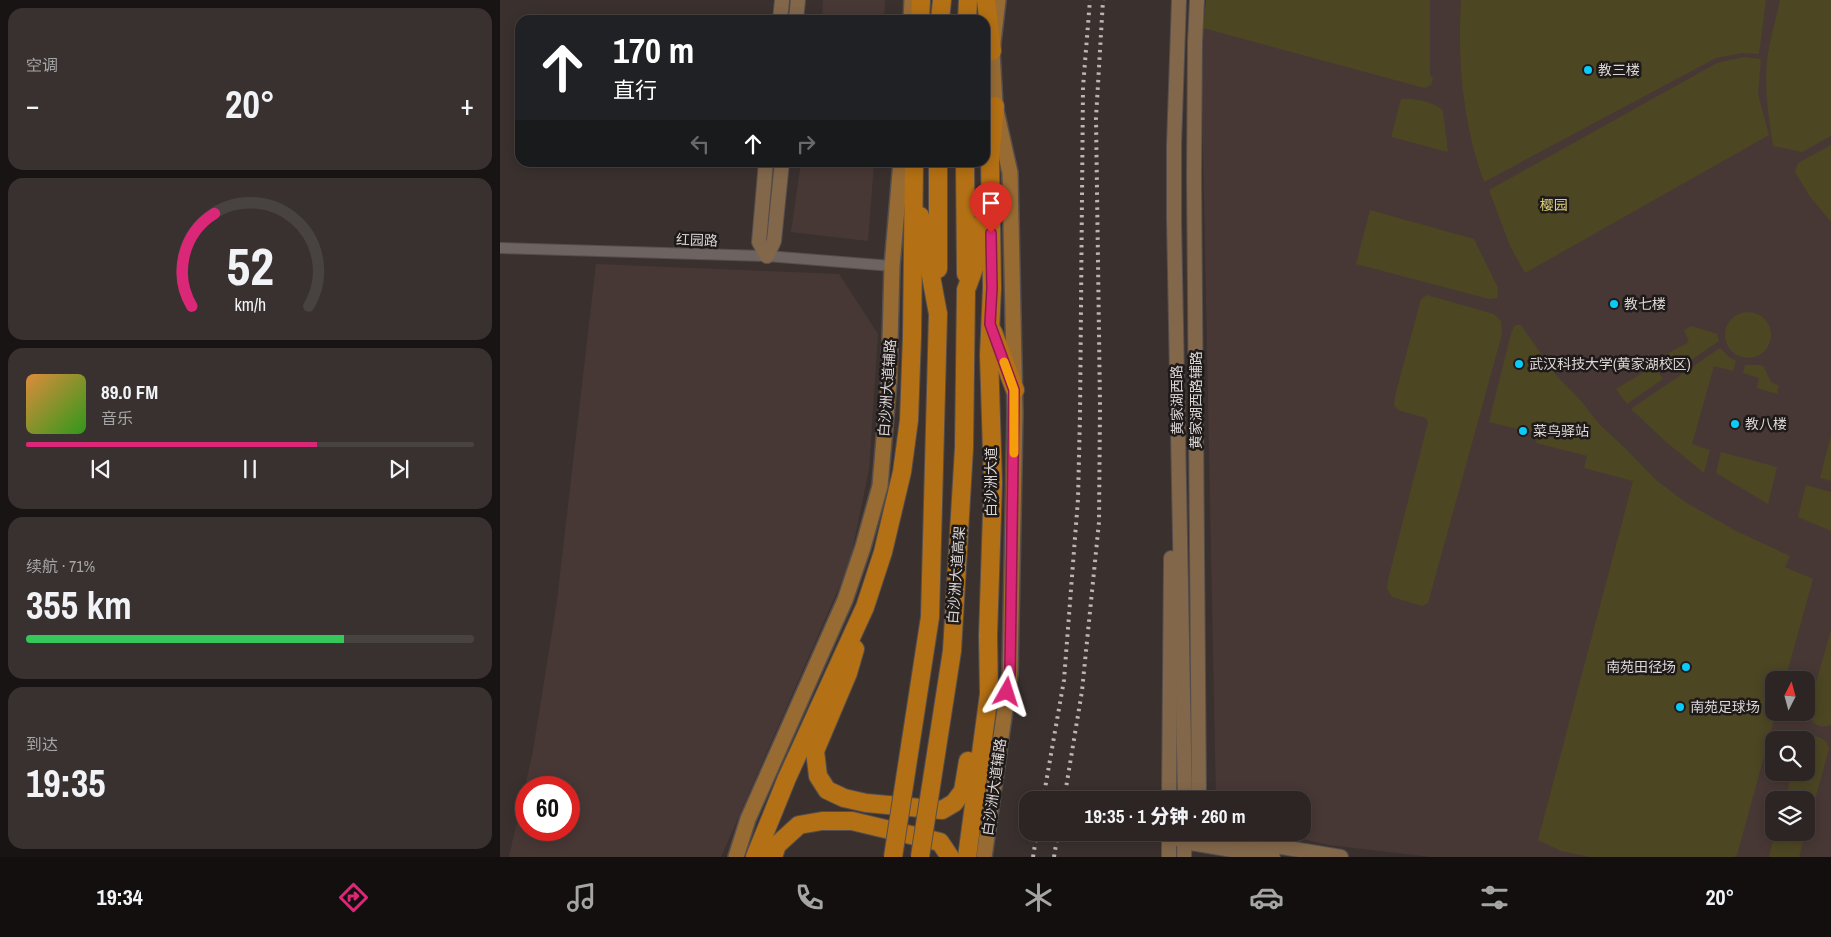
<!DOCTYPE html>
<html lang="zh">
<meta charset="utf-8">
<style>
body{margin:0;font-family:"Archivo Narrow","Noto Sans SC",sans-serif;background:#383130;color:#f1f3f6;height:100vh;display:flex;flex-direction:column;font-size:19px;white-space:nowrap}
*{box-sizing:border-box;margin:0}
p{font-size:16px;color:#a6a5a6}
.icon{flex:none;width:28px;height:28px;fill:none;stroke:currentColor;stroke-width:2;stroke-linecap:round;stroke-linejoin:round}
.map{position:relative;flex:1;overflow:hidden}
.details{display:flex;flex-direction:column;gap:8px;padding:8px;background:#181413;width:500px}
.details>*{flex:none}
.hud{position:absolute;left:15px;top:15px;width:475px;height:152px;border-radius:15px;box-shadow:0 2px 12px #0003,0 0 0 1px #484241;background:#202124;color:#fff;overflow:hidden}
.needle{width:32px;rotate:6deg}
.tools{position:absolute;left:1265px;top:671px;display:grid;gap:10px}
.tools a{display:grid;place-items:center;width:50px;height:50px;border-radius:10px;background:#2c2523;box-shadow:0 2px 12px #0003,0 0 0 1px #484241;font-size:25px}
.speed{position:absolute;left:15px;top:776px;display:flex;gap:10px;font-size:25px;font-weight:700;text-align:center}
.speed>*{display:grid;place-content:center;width:65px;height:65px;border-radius:50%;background:#2c2523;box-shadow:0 2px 12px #0003,0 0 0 1px #484241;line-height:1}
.speed .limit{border:8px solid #d22;background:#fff;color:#111}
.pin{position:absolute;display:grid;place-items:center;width:42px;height:42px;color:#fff;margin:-51px -21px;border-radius:50% 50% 50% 0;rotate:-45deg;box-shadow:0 0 5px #0007}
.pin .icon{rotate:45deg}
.me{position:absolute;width:55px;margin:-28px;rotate:6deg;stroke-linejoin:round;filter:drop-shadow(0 0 4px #0008)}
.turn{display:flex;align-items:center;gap:18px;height:105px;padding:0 15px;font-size:22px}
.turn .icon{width:65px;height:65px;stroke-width:2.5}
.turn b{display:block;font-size:35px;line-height:42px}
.lanes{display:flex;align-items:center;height:48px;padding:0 15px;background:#0003;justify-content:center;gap:25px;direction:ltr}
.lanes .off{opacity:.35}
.big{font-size:38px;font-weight:800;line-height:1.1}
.details .widget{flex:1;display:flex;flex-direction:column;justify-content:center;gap:8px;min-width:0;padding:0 18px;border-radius:15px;background:#383130}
.details .dial{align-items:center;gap:0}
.dial svg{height:130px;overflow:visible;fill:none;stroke:#484241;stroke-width:7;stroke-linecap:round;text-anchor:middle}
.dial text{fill:#f1f3f6;stroke:none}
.song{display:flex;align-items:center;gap:15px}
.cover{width:60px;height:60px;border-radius:8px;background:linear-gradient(135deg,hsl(30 70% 55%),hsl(110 70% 35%))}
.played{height:5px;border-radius:2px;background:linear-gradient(90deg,#db2777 65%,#484241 65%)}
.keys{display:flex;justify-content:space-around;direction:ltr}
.heat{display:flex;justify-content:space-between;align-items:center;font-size:28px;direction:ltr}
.charge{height:8px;border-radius:4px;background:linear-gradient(90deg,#34c759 71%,#484241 0)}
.trip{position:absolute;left:519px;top:791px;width:292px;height:50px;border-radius:15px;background:#2c2523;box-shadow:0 2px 12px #0003,0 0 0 1px #484241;font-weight:800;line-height:50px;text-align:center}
.menu{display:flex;height:80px;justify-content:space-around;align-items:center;background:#120f0e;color:#a6a5a6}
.menu .icon{width:35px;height:35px}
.menu .on{color:#db2777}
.menu b{font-size:22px;color:#f1f3f6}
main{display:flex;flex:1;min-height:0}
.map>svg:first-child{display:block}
</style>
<main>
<section class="details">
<div class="widget"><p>空调</p>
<div class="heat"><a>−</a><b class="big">20°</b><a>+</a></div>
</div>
<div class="widget dial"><svg viewBox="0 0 100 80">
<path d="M14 69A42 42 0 1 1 86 69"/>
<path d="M14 69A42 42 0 0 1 28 12" stroke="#db2777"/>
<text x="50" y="56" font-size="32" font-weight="700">52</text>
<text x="50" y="72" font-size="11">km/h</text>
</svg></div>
<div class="widget">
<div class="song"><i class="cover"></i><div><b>89.0 FM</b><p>音乐</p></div></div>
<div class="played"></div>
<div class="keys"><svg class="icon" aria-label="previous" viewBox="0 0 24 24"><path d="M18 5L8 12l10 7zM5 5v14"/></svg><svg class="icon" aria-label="pause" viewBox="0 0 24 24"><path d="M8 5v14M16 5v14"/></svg><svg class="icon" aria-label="next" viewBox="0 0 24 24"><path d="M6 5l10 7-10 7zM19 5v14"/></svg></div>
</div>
<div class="widget"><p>续航 · 71%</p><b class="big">355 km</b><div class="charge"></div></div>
<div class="widget"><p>到达</p><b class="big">19:35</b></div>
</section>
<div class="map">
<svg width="1331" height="857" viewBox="0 0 1331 857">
<rect width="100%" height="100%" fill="#3a312f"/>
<g fill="#483835" fill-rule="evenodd">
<path d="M323,0h62l-1,20h-62z"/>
<path d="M706,0h625v857h-400l-102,-12 -54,-12 27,-1v-32h-86l-15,-753zM1274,680h32v32h-32zM1274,740h32v32h-32zM1274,800h32v32h-32z"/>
<path d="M301,163h73l-6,78 -77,-9z"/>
<path d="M96,264l243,10 39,60 -9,135 -19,93 -129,295h-212l24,-106 24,-150zM26,788h43v42h-43z"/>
</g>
<g fill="#4c4623">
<path d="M706,0h224v75l3,3 -2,7 -6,3 -8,-2 -214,-58z"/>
<path d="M961,0h305l-7,54 -16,-1 -27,5 -232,124c-21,-57 -27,-122 -23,-182z"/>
<path d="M1280,0h51v136l-29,16 -29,-6c-4,-28 -9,-56 -6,-85 2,-20 9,-41 13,-61z"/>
<path d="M1243,57l18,2 -3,35 11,41 -244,138 -15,-27 -21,-56 228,-127z"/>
<path d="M901,99c12,-1 34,3 42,12l5,41 -57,-15z"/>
<path d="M1331,145v77l-22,-27 -14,-23 3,-9z"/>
<path d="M870,210l104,29 24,49 -1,10 -8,1 -133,-35z"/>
<path d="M927,295l67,19 7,7 1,13 -74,269 -6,3 -30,-9 -5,-8 1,-9 40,-158 -2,-4 -28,-8 -4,-5 1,-9 26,-97z"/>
<circle cx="1248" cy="335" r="23"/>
<path d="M1017,325h4l35,50 25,26 19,24 26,24 30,31 29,22 51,29 54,25 -5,11 28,12 -28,101h-11v32l2,1 -39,142 -3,2h-144l-29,-6 -23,-11 95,-359 -49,-13 3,-12 -51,-13 2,-9 -49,-12 22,-88 3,-8z"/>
<path d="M1192,326l25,8 2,7 -44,30 -10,-16 24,-13 -5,-12z"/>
<path d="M1220,348l9,9 7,4 -3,10 -19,-5 -22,78 18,6 -6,23 -39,-32 -34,-32z"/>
<path d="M1245,365h15l4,2 7,15 8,4 -2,8 -20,-6 2,-10 -16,-5z"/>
<path d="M1154,366l9,13 -36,25 -11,-15z"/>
<path d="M1331,435v46l-11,-3z"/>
<path d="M1221,452l56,15 -9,37 -52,-31z"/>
<path d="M1306,485l25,7v39l-33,-14z"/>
<path d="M1331,630v95c-11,4 -19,-1 -24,-11z"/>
<path d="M1310,735c10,2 17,3 19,14l-23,83v-32h-21l7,-27 14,-1v-32h-4l3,-4z"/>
<path d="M1275,833h31l-7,24h-30z"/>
</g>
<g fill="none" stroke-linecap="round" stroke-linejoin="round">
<defs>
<path id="street" d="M0,248l267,8 125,10"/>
<g id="secondary">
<path d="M679,0l-5,145v75l11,580"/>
<path d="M697,0l-2,42 -1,133 5,625"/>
<path d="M280,20l2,-20"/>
<path d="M296,20l2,-20"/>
<path d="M266,162l-7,80 8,14"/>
<path d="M267,256l7,-15 8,-79"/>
<path d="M669,800l2,-242"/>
<path d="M691,832l150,25"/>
<path d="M669,835l16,7 88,15"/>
<path d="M669,857v-25"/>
<path d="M684,857l1,-24"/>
</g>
<g id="primary">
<path d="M411,20l1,-20"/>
<path d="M236,857l12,-38 97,-219 18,-53 17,-61 9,-106 3,-114 9,-104"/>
<path d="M484,857l26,-183 5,-261 -5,-240 -15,-67 -3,-55 6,-51"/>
</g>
<g id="highway">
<path d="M486,0l6,51"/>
<path d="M420,20l1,-20"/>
<path d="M440,20l2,-20"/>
<path d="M467,20l1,-20"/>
<path d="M438,162v107"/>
<path d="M465,162l1,112"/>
<path d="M420,216l18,98"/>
<path d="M466,290l11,-30 5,-37"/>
<path d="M493,332l22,58"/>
<path d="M355,649l-7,24 -33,78 3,25 9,14 17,8 22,5 76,7 12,-7 9,-12 5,-30"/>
<path d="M255,857l32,-79 78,-171 18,-55 19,-80 7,-52 3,-84 2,-174"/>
<path d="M273,857l4,-12 22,-20 23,-4h30l88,21 10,15"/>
<path d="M467,857l22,-163 -1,-58 5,-153 -4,-128 3,-67 -2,-129 5,-53"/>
</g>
</defs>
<use href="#street" stroke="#554e4c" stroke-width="12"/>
<use href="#secondary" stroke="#554e4c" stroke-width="16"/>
<use href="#primary" stroke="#554e4c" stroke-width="18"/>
<use href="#highway" stroke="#554e4c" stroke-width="20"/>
<use href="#street" stroke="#6d6361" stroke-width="10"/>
<use href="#secondary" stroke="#82674a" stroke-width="14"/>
<use href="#primary" stroke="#986b33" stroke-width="15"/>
<use href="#highway" stroke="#b47014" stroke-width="18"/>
<g stroke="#bcb5b4" stroke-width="4" stroke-dasharray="2.5 5" stroke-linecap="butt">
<path d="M543,800l21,-120 14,-181 2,-84 3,-328 7,-87"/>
<path d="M564,800l18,-109 17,-169 1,-116 -4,-288 7,-118"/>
<path d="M533,857l4,-25"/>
<path d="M554,857l4,-25"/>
</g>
<defs>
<g id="highway-bridge">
<path d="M393,857l37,-240 8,-303"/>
<path d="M420,857l32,-206 12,-203 2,-158"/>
</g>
</defs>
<use href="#highway-bridge" stroke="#554e4c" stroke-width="20" stroke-linecap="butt"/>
<use href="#highway-bridge" stroke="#b47014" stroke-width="18"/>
</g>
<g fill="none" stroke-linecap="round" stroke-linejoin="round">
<defs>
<path id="route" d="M491,233l1,55 -2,36 24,66 -4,284 -3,18"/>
</defs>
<use href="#route" stroke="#8e194d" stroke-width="12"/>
<use href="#route" stroke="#db2777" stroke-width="9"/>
<path stroke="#f59e0b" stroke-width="9" d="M504,362l10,28v63"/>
</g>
<g fill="#0acafa" stroke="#1e1a19" stroke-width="2">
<circle cx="1088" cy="70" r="5"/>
<circle cx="1114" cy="304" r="5"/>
<circle cx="1019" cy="364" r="5"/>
<circle cx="1235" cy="424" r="5"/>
<circle cx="1023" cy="431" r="5"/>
<circle cx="1186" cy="667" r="5"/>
<circle cx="1180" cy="707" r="5"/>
</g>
<g text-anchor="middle" stroke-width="5" stroke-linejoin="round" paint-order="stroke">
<g font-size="14" fill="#dcd6d5" stroke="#1e1a19" text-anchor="start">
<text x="1098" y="75">教三楼</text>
<text x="1124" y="309">教七楼</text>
<text x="1029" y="369">武汉科技大学(黄家湖校区)</text>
<text x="1245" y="429">教八楼</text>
<text x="1033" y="436">菜鸟驿站</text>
<text x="1176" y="672" text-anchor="end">南苑田径场</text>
<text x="1190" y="712">南苑足球场</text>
</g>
<g font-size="14" fill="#ded17a" stroke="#1e1a19">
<text x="1054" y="210">樱园</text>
</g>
<g font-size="14" fill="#dcd6d5" stroke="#1e1a19">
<text transform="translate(197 240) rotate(2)" y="5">红园路</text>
<text transform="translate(387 388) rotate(-86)" y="5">白沙洲大道辅路</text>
<text transform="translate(677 400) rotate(-91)" y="5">黄家湖西路</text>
<text transform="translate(696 400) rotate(-90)" y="5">黄家湖西路辅路</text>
<text transform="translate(491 482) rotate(-90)" y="5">白沙洲大道</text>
<text transform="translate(456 575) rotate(-86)" y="5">白沙洲大道高架</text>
<text transform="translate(494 787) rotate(-82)" y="5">白沙洲大道辅路</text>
</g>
</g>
</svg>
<div class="tools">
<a><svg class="needle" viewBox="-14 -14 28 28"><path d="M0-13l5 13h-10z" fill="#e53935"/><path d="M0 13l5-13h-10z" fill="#a6a5a6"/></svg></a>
<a><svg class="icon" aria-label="search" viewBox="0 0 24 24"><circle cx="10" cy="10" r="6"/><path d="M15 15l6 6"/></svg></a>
<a><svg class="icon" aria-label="layers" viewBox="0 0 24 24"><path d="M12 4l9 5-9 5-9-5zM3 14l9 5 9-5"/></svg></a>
</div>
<div class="speed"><div class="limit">60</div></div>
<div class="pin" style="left:491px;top:233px;background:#d93025"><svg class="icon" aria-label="arrive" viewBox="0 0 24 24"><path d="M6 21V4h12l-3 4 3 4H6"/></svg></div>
<svg class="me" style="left:507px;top:692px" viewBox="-20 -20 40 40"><path d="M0-17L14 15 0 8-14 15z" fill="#db2777" stroke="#fff" stroke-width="4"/></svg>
<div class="trip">19:35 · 1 分钟 · 260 m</div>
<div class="hud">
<div class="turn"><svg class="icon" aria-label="ahead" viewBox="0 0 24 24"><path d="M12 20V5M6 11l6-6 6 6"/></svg><div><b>170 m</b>直行</div></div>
<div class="lanes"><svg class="icon off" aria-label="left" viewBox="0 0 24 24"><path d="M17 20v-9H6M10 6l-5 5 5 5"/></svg><svg class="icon" aria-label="ahead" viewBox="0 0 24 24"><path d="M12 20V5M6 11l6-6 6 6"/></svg><svg class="icon off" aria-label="right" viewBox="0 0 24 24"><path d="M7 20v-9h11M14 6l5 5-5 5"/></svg></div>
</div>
</div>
</main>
<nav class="menu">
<b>19:34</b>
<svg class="icon on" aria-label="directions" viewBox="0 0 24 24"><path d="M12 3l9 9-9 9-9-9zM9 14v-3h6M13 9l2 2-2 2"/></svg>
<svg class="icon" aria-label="music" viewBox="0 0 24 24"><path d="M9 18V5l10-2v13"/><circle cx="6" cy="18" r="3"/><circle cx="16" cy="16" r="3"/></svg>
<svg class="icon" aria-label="phone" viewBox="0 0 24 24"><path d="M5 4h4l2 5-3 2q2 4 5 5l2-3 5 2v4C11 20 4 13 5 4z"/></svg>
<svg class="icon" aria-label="climate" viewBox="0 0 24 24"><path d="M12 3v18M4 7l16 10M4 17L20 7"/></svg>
<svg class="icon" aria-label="car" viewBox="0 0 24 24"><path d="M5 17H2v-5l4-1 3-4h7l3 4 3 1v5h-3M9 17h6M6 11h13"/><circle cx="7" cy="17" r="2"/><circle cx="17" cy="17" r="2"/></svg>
<svg class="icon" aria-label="filters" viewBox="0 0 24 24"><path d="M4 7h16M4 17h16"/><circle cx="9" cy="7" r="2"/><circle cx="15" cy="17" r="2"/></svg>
<b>20°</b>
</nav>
